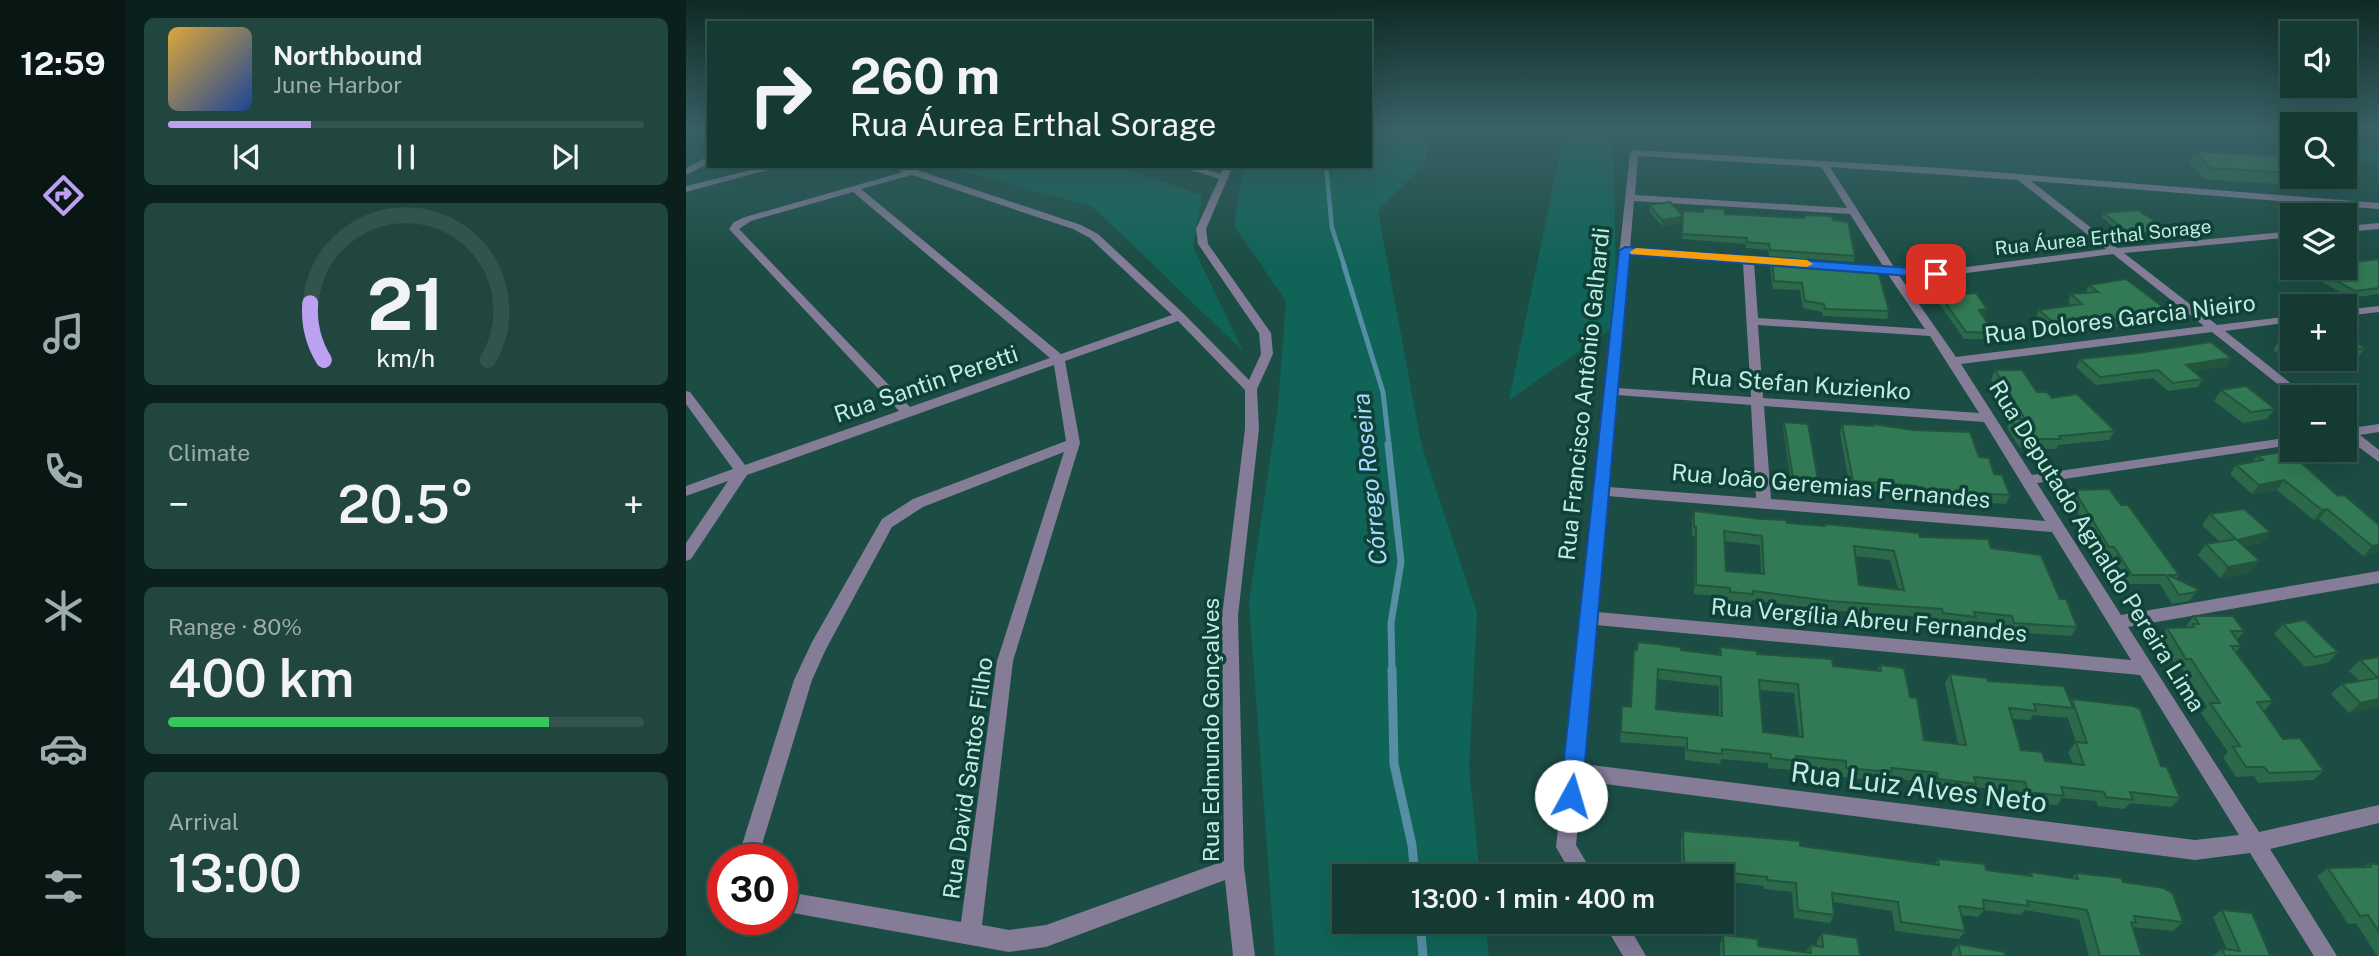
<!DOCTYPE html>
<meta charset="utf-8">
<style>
body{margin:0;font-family:"Public Sans",sans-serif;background:#21453f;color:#f1f3f6;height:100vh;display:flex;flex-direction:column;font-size:26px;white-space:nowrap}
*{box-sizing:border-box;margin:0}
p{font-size:23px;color:#9dadac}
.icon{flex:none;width:38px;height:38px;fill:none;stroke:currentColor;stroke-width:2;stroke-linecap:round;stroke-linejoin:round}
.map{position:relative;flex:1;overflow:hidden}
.details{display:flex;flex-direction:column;gap:18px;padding:18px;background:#0b201c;width:560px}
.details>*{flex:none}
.hud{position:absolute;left:21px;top:21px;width:665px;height:147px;border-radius:0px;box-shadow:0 7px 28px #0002,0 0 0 2px #33544e;background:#143a33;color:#f1f3f6;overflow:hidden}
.buttons{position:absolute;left:1594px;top:21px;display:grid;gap:14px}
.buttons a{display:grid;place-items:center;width:77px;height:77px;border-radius:0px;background:#143a33;box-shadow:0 7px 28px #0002,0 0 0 2px #33544e;font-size:35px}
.speed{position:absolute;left:21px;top:844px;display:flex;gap:14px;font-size:35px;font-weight:700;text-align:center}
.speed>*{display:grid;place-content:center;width:91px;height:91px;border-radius:50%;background:#143a33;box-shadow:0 7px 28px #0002,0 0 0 2px #33544e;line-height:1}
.speed .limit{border:10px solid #d22;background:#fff;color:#111}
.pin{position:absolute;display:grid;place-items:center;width:60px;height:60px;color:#fff;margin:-30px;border-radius:14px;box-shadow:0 4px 10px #0006}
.me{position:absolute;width:77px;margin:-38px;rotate:6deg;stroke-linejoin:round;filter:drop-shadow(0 0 5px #0008)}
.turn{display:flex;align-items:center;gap:24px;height:147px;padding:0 28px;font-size:32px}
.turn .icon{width:91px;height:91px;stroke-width:2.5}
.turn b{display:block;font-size:49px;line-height:60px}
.big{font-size:52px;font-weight:600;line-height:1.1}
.details .tile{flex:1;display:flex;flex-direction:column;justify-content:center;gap:10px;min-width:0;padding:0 24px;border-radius:10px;background:#21453f}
.details .dial{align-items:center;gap:0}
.dial svg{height:182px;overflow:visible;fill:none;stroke:#33544e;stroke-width:7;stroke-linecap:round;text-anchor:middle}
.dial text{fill:#f1f3f6;stroke:none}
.song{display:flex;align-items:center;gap:21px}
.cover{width:84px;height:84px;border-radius:10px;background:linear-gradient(135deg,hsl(40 70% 55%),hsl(220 70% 35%))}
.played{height:7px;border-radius:4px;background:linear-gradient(90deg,#bca0f2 30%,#33544e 30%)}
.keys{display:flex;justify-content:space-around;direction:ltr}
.heat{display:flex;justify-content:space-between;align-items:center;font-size:38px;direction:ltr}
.charge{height:10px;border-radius:5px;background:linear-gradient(90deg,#34c759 80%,#33544e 0)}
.trip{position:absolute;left:646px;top:864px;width:402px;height:70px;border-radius:0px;background:#143a33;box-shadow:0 7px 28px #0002,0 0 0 2px #33544e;font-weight:600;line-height:70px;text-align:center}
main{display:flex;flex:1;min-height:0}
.dock{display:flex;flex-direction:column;width:126px;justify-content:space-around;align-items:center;background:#081714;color:#9dadac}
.dock .icon{width:49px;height:49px}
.dock .on{color:#bca0f2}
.dock b{font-size:32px;color:#f1f3f6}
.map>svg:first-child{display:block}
</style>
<main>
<nav class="dock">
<b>12:59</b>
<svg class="icon on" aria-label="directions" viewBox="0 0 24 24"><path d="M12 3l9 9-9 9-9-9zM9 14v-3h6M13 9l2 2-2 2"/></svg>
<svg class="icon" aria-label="music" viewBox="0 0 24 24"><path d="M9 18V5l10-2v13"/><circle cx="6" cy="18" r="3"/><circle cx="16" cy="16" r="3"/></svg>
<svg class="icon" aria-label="phone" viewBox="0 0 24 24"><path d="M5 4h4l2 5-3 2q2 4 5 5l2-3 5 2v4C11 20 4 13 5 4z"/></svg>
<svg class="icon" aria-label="climate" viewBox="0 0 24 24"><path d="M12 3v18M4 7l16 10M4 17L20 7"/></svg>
<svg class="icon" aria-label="car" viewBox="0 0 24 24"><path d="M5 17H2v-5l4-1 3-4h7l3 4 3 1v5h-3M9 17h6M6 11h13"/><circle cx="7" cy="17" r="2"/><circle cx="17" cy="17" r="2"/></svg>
<svg class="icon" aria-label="filters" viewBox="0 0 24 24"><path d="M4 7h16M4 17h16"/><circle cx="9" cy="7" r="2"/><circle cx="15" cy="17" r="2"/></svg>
</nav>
<section class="details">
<div class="tile">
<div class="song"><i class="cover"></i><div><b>Northbound</b><p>June Harbor</p></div></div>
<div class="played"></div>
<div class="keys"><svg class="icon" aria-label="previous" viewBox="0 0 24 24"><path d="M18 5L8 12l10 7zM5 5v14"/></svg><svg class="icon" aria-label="pause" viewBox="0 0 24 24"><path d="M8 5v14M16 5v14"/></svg><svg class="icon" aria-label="next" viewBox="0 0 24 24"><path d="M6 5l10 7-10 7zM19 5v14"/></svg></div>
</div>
<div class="tile dial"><svg viewBox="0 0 100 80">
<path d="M14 69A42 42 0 1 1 86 69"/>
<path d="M14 69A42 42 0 0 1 8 44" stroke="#bca0f2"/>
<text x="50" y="56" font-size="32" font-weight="700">21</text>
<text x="50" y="72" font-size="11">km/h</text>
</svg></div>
<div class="tile"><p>Climate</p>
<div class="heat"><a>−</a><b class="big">20.5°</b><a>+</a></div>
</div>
<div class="tile"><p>Range · 80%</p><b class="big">400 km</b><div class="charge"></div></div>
<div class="tile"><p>Arrival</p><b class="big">13:00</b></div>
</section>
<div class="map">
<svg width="1693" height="956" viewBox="0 0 1693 956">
<rect width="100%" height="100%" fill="#1b4d44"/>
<g fill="#106457">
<path d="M684,128h60l-5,35 -47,48 43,232 56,170 -8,155 11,109h-136v45h141l4,34h-214l-26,-354 29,-195 8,-106 -52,-75 9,-60h127z"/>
<path d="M879,128h51l-3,18 4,179 -108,75z"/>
<path d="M1659,135l34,17v11l-27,-1 -7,-3z"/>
<path d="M272,166h162l82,30 -9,51 50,104 -151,-145 -132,-35z"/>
</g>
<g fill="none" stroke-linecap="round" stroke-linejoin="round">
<path stroke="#558ea5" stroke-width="4.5" d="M640,166l6,62 13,40"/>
<path stroke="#558ea5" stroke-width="5" d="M658,266l39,126 6,53"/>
<path stroke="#558ea5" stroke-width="7" d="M702,444l13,118 -10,61 1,47"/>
<g stroke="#558ea5" stroke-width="9">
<path d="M706,669l2,95 18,81 3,32"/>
<path d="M734,922l3,34"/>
</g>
<g fill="#857d98" fill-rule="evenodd">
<path d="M948,150l308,18 437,35v6l-348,-28 86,67 175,-17v6l-168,16 93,72 75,-9v6l-67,9 83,66h-14l-82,-65 -251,32 71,111 260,-38v8l-255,38 84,132 258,-44v12l-251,44 131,205 120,-27v18l-109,26 67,107h-23l-64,-103 -55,7 -613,-79 -6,64 19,32h-22l-17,-30 74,-694zM952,156l183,11 26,41 -212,-13zM1144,167l188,13 88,69 -170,22 -42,-4zM948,201l216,13 33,52 -40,-3 -5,3 5,3 44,4 38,56 -167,-11 -4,-55 37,3 5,-3 -1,-2 -165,-13zM943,254l114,9 8,134 -134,-9zM1427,254l91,72 -248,31 -58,-83 38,3zM1072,325l172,11 49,77 -216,-15zM931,395l134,10 5,93 -148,-11zM1078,406l220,16 61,99 -274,-22zM921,496l445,36 79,128 -534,-48zM910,625l544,50 99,160 -44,5 -612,-76z"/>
<path d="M23,156v7l-23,12v-7z"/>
<path d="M81,166h16l-97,26v-6z"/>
<path d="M205,166h14l176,59 17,9 86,80 65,66 12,-26 -2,-21 -61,-89 -2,-15 23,-50 -40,-13h15l27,8 3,-8h9l-27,63 2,15 63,89 2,21 -16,35 2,40 -21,187 6,251 11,89h-22l-8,-76 -179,67 -37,5 -227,-41v-20l179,31 36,-261 67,-209 -141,55 -31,20 -66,122 -14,31 -52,171 1,8h-20l-1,-8 54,-171 18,-38 70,-123 31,-20 153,-58 -12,-76 -307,110 -56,84 -5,2v-18l42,-62 -42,15v-10l47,-17 -47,-65v-13l4,1 55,73 154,-54 -170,-182 5,-7 11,-5 158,-45zM226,175l161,54 17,9 82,77 -111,39 -200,-165zM167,192l197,166 -140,49 -171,-178 12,-8zM492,321l67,69v39l-23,187 2,245 -178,64 -37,5 -27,-5 31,-264 67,-218 -15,-82z"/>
<path d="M1693,223v6l-34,3v-6z"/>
<path d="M1693,306v6l-34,4v-6z"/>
<path d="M1693,424v8l-19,3 19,15v12l-34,-25v-11l6,2z"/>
<path d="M917,922h23l20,34h-23z"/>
</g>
</g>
<g fill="#2b694a" fill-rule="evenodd">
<path d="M1509,151l97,6v20h22l-6,9 -104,-7 -14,-16z"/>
<path d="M963,205l34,11 42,-2 78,4 1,-3 29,5 22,36 -1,6 -85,-6 -1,-6 -22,-2v-4l-64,-5v-17l-20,4 -13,-15z"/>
<path d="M1418,213l64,17 -2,5 -39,4 -25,-22z"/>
<path d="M1693,259v35l-28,4 -44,-24 4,-6h34z"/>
<path d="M1086,261l87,9 30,41 -2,8 -64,-3 -1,-4 -19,-4 -3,-18 -27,-1 -3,-21z"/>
<path d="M1247,285l33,9 19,22h-2l11,17 -3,6h-27l-34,-48z"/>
<path d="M1403,285l82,28 -4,8 -112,13 -19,-16 3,-8 33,-4 -4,-4 3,-8 16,-1 -1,-1z"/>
<path d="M1659,335l20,13 -6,8 -14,2z"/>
<path d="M1606,340v19h46l-46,5 -19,-14 5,-8z"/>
<path d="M1394,359l147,7 -34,5 10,8 -5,8 -30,4 -15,-13 -57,7 -20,-18z"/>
<path d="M1309,370l42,22 78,39 -6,9 -51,5 -2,4 -36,-1 -13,-20 4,-9h3l-23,-39z"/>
<path d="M1535,390l54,19 -8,10 -24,4 -29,-22z"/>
<path d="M1098,422l34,58 -2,5 -25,-2 -8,-56z"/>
<path d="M1156,424l30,2 1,-2 106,33 15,17 16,21 -4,9 -92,-6 -1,-3 -63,-6 -10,-56z"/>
<path d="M1602,451l91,101 -16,4 -44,-37 -5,1 -37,-30 -25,4 -22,-20 6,-9 16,-3 5,-6z"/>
<path d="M1388,490l47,15 58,70 -3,4 20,13 -7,9 -17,3 -12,-20h-34l-17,-28h-6l-34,-58z"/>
<path d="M1008,511l93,12 37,3 1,-2 95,13 71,11 69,51 17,28 -6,9 -62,-4 -2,-7 -34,-4 -2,5 -32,-4 -1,-4 -113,-8 -73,-10 -1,3 -23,-2v-4l-34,-3 1,-58h-3v-16zM1038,541l36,4 1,29 -35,-3zM1169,556l35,4 8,29 -39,-4z"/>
<path d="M1524,514l60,18 -9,11 -17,4 7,25 -31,6 -22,-23 8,-11 14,-2 -18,-17z"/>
<path d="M1508,616l50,15 -7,9 4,6 -5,6 37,49 -9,10 19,28 41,32 -11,9 -55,3 -4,-7 -18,1 -13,-20 5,-5 -27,-39 6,-6 -25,-38h-4l-19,-31 8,-10 20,-1 -1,-1z"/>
<path d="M1597,624l55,28 -11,11 -22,4 -31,-33z"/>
<path d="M952,642l43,8 38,4 1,-7 37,7 76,12 44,5 3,-6 30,32 14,43 34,4 -13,-61 5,-9 38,7 82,21 2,-3 89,67 19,32 -9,9 -41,-4 -6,6 -26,-3 -2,-5 -34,-3 -5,7 -36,-3 -3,-10 -44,-5 -4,6 -37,-4 -1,-6 -43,-5 -2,4 -45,-5 -1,-6 -46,-5 -2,4 -25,-2v-5l-47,-4 -1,5 -35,-4v-13l-65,-5 2,-36 8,1 3,-47 1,-10h3zM971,679l62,7v30l-63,-7zM1074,690l34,3 5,43 -36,-4zM1347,715l33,3 1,-2 9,26 -8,10 5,12 -28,-3 -24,-11 -9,-31 18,1z"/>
<path d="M1693,657v50l-30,6 -18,-19 11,-10 18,-3 -11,-10 11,-11z"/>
<path d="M997,831l252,33 3,-5 48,11 42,6 3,-4 41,6 4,-5 47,9 60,40 -10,9 -41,-4 9,27 7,2h-59l-10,-37 -54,-9 -4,5 -37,-5 -6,7 -16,-2 3,16 -6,8 -64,-8 -3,-20 -59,-9 1,13 -4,8 -36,-5 -2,-26 -28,-3v-3l-42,-5v-4h-12v-2l-29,-3v-32z"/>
<path d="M1683,864h10v92h-2l-21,-33 -8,1 -31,-48 11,-8 36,-1z"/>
<path d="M1536,910l48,45 7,1h-64l9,-7 5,1 -14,-33z"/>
<path d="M1136,933l38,23h-140v-12l3,-9 35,11 48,6 4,-7 7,1v-5z"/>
<path d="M1272,944l47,12h1h-54v-4z"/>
</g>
<g fill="#23553c">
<path d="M997,217l-1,5 -20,4v-6z"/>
<path d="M1482,230l-2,5 -39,4 3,-4z"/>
<path d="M1301,309l-2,7 -8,1 2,-7z"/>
<path d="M1545,358l-4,8 -46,7 5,-8z"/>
<path d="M1598,480l-7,10 -25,4 7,-9z"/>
<path d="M1641,509l-8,10 -5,1 8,-10z"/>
<path d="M1584,532l-9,11 -32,8 8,-11z"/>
<path d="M1693,545v7l-16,4 9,-10z"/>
<path d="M1574,561l-9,11 -31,6 8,-11z"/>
<path d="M1693,699v8l-30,6 11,-10z"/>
</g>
<g fill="#327a56" stroke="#23553c" stroke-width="2" fill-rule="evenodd">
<path d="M1509,151l97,6v16l-82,-5z"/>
<path d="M984,202l13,14v-5l20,1v-4l21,1 1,5 79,4v-3l28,1 1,4 15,2 7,34 -85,-6 -1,-6 -22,-2v-4l-65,-4 1,-17 -21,3 -13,-15z"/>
<path d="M1452,210l30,20 -38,5 -26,-22z"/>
<path d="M1693,259v29l-24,3 -43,-23h33v-5z"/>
<path d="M1086,261l87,6v3l20,4 10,37 -64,-2 -1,-5 -19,-3 -3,-18 -28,-2z"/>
<path d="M1440,279l45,34 -113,14 -19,-17 43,-6 -11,-10 27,-2 -9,-7z"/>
<path d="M1274,284l6,10 10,-1 11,16 -8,1 15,23 -28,-1 -33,-47z"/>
<path d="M1659,335l20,13 -20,3z"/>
<path d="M1606,340v13l-14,-11z"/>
<path d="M1525,342l20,16 -45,7 17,14 -30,4 -15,-13 -58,7 -20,-18 58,-6z"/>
<path d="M1309,370h27l15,22h10l5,6 25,-4 38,37 -56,5 2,3h-36l-14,-20h14z"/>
<path d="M1560,386l29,23 -24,3 -30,-22z"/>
<path d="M1098,422l24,2 10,56 -25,-2z"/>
<path d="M1156,424l31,2v-2l40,6 57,2 9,25 10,1 5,16 8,1 8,20 -92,-5 -1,-4 -64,-5z"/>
<path d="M1602,451l50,45 6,-1 35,30v20l-7,1 -45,-37 -5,1 -38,-30 -25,5 -23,-20 27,-5 -6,-4z"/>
<path d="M1423,489l12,16h7l51,70h-11l30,14 -2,3 -17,3 -13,-20h-34l-18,-28h-5l-35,-57z"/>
<path d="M1558,509l26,23 -33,8 23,21 -32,6 -22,-23 30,-5 -26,-25z"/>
<path d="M1008,511l67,8 25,1 1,3 38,3v-2l94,9 1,4 68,2 3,9 50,7 19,44h6l11,28 -63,-4 -2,-7 -38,-4 2,5 -33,-4 -1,-4 -113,-8 -76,-10v3l-23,-2v-4l-34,-3v-58h-2zM1038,531l38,5 2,38 -38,-3zM1168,546l40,5 10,39 -45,-5z"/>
<path d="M1508,616h39l11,15h-13l10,15h-10l42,55 -16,1 26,37 17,-1 24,33 -55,2 -5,-6h-18l-13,-20 7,-1 -30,-43h10l-29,-44h-5l-19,-31 27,-1 -1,-3h6z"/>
<path d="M1619,620l33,32 -23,5 -32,-33z"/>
<path d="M952,642l43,5v3l40,5 -1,-8 37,4v3l75,5 1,7 48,5 -1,-6 24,3 6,29 7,1 7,42 42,5 -16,-71 37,4 1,3 76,5 9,22 -39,-4 2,7 -27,-3 12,42 21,2 3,9 39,4 -8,-23 11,1 -15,-44 61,7 7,3 21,57 6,1 13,31 -50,-6 3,8 -27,-3 -2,-5 -43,-5 3,9 -36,-4 -3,-10 -51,-5 2,7 -38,-5 -1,-6 -46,-5 1,4 -46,-4v-7l-50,-5 1,5 -26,-3v-4l-49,-5v5l-35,-4v-12l-66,-6 1,-26 9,1 3,-57h3zM972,669l63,8 1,39 -66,-7zM1073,680l39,4 5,53 -40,-5z"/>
<path d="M1693,657v42l-19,4 -18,-19 36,-6 -18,-18z"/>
<path d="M997,831l117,10v5l139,19 -1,-6 47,5 1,6 46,6 -1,-4 47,7 -2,-6 45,5 2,4 41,6 9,6 10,28 -49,-6 2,7 -5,-1 10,32 7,2h-48l-13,-46 -60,-9 2,5 -46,-6 1,9 -25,-3 6,25 -64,-9 -3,-20 -66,-9 2,22 -36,-5 -2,-27 -29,-3v-3l-54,-6 -1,-5 -28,-3z"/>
<path d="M1683,864h10v68l-11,-17 -8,1 -32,-48 43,-1z"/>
<path d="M1536,910l30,3 18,42 7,1h-52l-3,-7 18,2z"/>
<path d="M1136,933l35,5 3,18h-136l-1,-21 35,4v7l53,7 -1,-8 13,2z"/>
<path d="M1272,944l46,8 2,4h-45z"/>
</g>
<linearGradient id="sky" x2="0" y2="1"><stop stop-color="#0f2a25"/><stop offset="0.49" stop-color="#396267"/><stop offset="1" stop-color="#396267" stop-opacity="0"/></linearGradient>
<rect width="1693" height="262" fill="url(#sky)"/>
<path fill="#1a73e8" stroke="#114b97" stroke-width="2" d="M939,247l311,23 6,4 -6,4 -306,-23 -48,541 -3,7 -8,3 -8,-3 -3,-7 59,-545z"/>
<path fill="#f59e0b" d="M950,248l171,12 6,4 -6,3 -176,-13 -1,-2z"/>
<g text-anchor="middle" stroke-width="7" stroke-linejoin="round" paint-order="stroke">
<g font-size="19" fill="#c2ece2" stroke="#0e4239">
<text transform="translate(1417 237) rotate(-6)" y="7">Rua Áurea Erthal Sorage</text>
</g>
<g font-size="23" fill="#c2ece2" stroke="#0e4239">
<text transform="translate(1434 319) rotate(-7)" y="8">Rua Dolores Garcia Nieiro</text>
<text transform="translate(240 384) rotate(-19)" y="8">Rua Santin Peretti</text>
<text transform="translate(1115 384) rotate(4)" y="8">Rua Stefan Kuzienko</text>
<text transform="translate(898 394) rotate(-84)" y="8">Rua Francisco Antônio Galhardi</text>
<text transform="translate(1145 486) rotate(5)" y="8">Rua João Geremias Fernandes</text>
<text transform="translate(1411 546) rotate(58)" y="8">Rua Deputado Agnaldo Pereira Lima</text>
<text transform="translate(1183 620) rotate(5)" y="8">Rua Vergília Abreu Fernandes</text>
<text transform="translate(525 730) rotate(-90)" y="8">Rua Edmundo Gonçalves</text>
<text transform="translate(282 778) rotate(-82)" y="8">Rua David Santos Filho</text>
</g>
<g font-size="24" font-style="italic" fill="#a9dbfe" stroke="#0e4239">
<text transform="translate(684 479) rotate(-96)" y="8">Córrego Roseira</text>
</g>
<g font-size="28" fill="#c2ece2" stroke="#0e4239">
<text transform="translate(1233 787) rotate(7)" y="10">Rua Luiz Alves Neto</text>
</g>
</g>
</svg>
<div class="buttons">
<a><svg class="icon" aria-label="sound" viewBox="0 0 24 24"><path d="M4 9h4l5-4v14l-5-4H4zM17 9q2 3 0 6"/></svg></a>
<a><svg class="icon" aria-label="search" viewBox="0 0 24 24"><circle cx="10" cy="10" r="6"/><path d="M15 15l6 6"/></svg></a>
<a><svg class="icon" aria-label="layers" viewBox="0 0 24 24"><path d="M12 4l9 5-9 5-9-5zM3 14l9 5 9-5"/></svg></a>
<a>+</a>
<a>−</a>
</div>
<div class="speed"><div class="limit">30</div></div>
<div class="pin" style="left:1250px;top:274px;background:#d93025"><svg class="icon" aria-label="arrive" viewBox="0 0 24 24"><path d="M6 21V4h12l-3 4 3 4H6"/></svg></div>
<svg class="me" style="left:885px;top:796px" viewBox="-20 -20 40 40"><circle r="19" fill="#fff"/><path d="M0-13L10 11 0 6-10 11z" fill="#1a73e8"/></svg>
<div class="trip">13:00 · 1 min · 400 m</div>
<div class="hud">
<div class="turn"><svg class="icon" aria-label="right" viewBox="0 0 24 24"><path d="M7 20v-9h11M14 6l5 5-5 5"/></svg><div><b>260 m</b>Rua Áurea Erthal Sorage</div></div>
</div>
</div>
</main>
